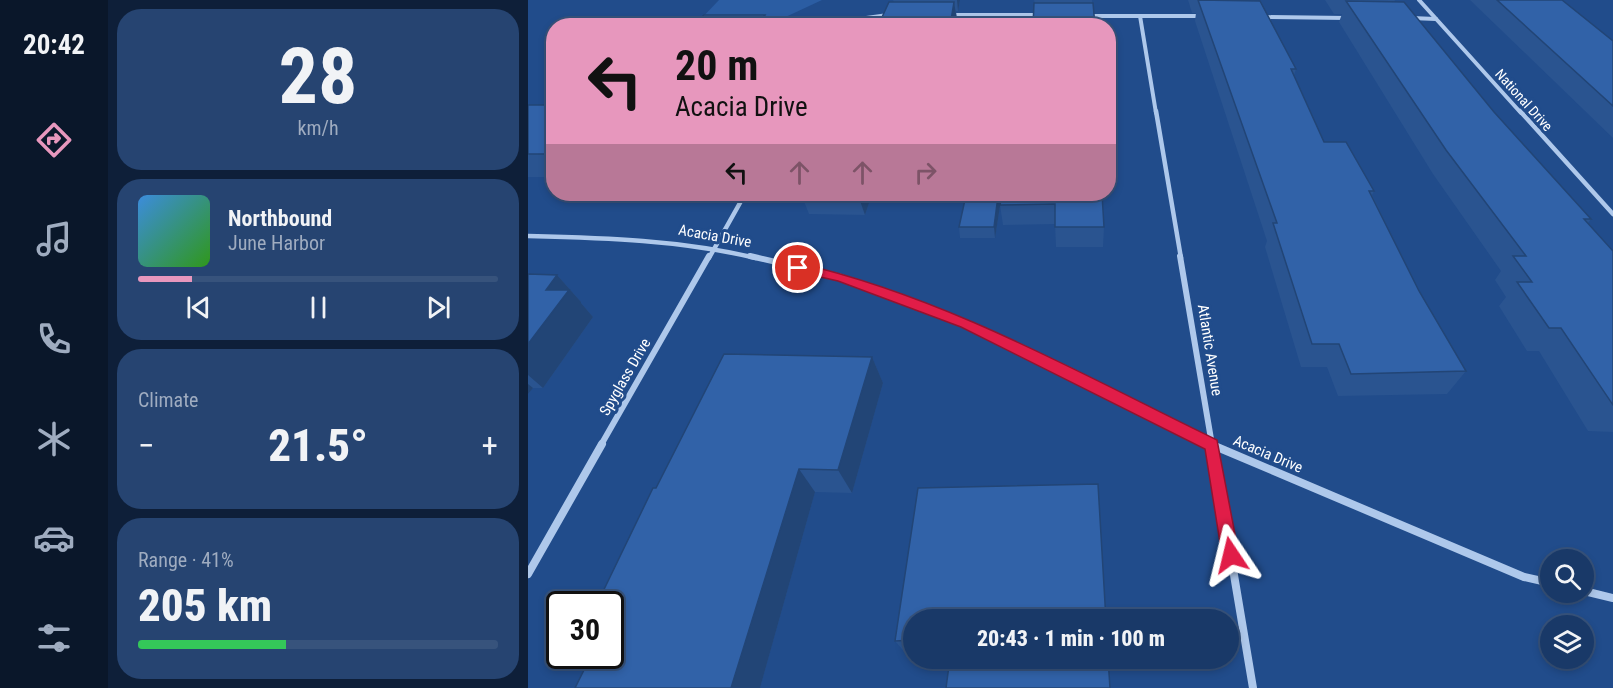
<!DOCTYPE html>
<meta charset="utf-8">
<style>
body{margin:0;font-family:"Roboto Condensed",sans-serif;background:#264471;color:#f1f3f6;height:100vh;display:flex;flex-direction:column;font-size:22px;white-space:nowrap}
*{box-sizing:border-box;margin:0}
p{font-size:20px;color:#9facc0}
.icon{flex:none;width:33px;height:33px;fill:none;stroke:currentColor;stroke-width:2;stroke-linecap:round;stroke-linejoin:round}
.map{position:relative;flex:1;overflow:hidden}
.details{display:flex;flex-direction:column;gap:9px;padding:9px;background:#0e1f39;width:420px}
.details>*{flex:none}
.guide{position:absolute;left:18px;top:18px;width:570px;height:183px;border-radius:24px;box-shadow:0 3px 9px #0003,0 0 0 2px #37537c;background:#e797bd;color:#111;overflow:hidden}
.tools{position:absolute;left:1012px;top:549px;display:grid;gap:12px}
.tools a{display:grid;place-items:center;width:54px;height:54px;border-radius:50%;background:#193968;box-shadow:0 3px 9px #0003,0 0 0 2px #37537c;font-size:30px}
.speed{position:absolute;left:18px;top:591px;display:flex;gap:12px;font-size:30px;font-weight:700;text-align:center}
.speed>*{display:grid;place-content:center;width:78px;height:78px;border-radius:50%;background:#193968;box-shadow:0 3px 9px #0003,0 0 0 2px #37537c;line-height:1}
.speed .limit{border:3px solid #111;border-radius:9px;background:#fff;color:#111}
.pin{position:absolute;display:grid;place-items:center;width:51px;height:51px;color:#fff;margin:-26px;border:3px solid #fff;border-radius:50%;box-shadow:0 2px 6px #0007}
.me{position:absolute;width:66px;margin:-33px;rotate:350deg;stroke-linejoin:round;filter:drop-shadow(0 0 4px #0008)}
.turn{display:flex;align-items:center;gap:21px;height:126px;padding:0 30px;font-size:27px}
.turn .icon{width:78px;height:78px;stroke-width:2.5}
.turn b{display:block;font-size:42px;line-height:51px}
.lanes{display:flex;align-items:center;height:57px;padding:0 30px;background:#0003;justify-content:center;gap:30px;direction:ltr}
.lanes .off{opacity:.35}
.big{font-size:45px;font-weight:800;line-height:1.1}
.details .widget{flex:1;display:flex;flex-direction:column;justify-content:center;gap:9px;min-width:0;padding:0 21px;border-radius:24px;background:#264471}
.details .dial{align-items:center;gap:0}
.dial b{font-size:78px;line-height:1}
.song{display:flex;align-items:center;gap:18px}
.cover{width:72px;height:72px;border-radius:9px;background:linear-gradient(135deg,hsl(210 70% 55%),hsl(110 70% 35%))}
.played{height:6px;border-radius:3px;background:linear-gradient(90deg,#e797bd 15%,#37537c 15%)}
.keys{display:flex;justify-content:space-around;direction:ltr}
.heat{display:flex;justify-content:space-between;align-items:center;font-size:33px;direction:ltr}
.charge{height:9px;border-radius:4px;background:linear-gradient(90deg,#34c759 41%,#37537c 0)}
.trip{position:absolute;left:375px;top:609px;width:336px;height:60px;border-radius:30px;background:#193968;box-shadow:0 3px 9px #0003,0 0 0 2px #37537c;font-weight:800;line-height:60px;text-align:center}
main{display:flex;flex:1;min-height:0}
.tabs{display:flex;flex-direction:column;width:108px;justify-content:space-around;align-items:center;background:#0a172a;color:#9facc0}
.tabs .icon{width:42px;height:42px}
.tabs .active{color:#e797bd}
.tabs b{font-size:27px;color:#f1f3f6}
.map>svg:first-child{display:block}
</style>
<main>
<nav class="tabs">
<b>20:42</b>
<svg class="icon active" aria-label="directions" viewBox="0 0 24 24"><path d="M12 3l9 9-9 9-9-9zM9 14v-3h6M13 9l2 2-2 2"/></svg>
<svg class="icon" aria-label="music" viewBox="0 0 24 24"><path d="M9 18V5l10-2v13"/><circle cx="6" cy="18" r="3"/><circle cx="16" cy="16" r="3"/></svg>
<svg class="icon" aria-label="phone" viewBox="0 0 24 24"><path d="M5 4h4l2 5-3 2q2 4 5 5l2-3 5 2v4C11 20 4 13 5 4z"/></svg>
<svg class="icon" aria-label="climate" viewBox="0 0 24 24"><path d="M12 3v18M4 7l16 10M4 17L20 7"/></svg>
<svg class="icon" aria-label="car" viewBox="0 0 24 24"><path d="M5 17H2v-5l4-1 3-4h7l3 4 3 1v5h-3M9 17h6M6 11h13"/><circle cx="7" cy="17" r="2"/><circle cx="17" cy="17" r="2"/></svg>
<svg class="icon" aria-label="filters" viewBox="0 0 24 24"><path d="M4 7h16M4 17h16"/><circle cx="9" cy="7" r="2"/><circle cx="15" cy="17" r="2"/></svg>
</nav>
<section class="details">
<div class="widget dial"><b>28</b><p>km/h</p></div>
<div class="widget">
<div class="song"><i class="cover"></i><div><b>Northbound</b><p>June Harbor</p></div></div>
<div class="played"></div>
<div class="keys"><svg class="icon" aria-label="previous" viewBox="0 0 24 24"><path d="M18 5L8 12l10 7zM5 5v14"/></svg><svg class="icon" aria-label="pause" viewBox="0 0 24 24"><path d="M8 5v14M16 5v14"/></svg><svg class="icon" aria-label="next" viewBox="0 0 24 24"><path d="M6 5l10 7-10 7zM19 5v14"/></svg></div>
</div>
<div class="widget"><p>Climate</p>
<div class="heat"><a>−</a><b class="big">21.5°</b><a>+</a></div>
</div>
<div class="widget"><p>Range · 41%</p><b class="big">205 km</b><div class="charge"></div></div>
</section>
<div class="map">
<svg width="1085" height="688" viewBox="0 0 1085 688">
<rect width="100%" height="100%" fill="#214c8b"/>
<path fill="#2b5da3" d="M191,0h103l-45,21h-78z"/>
<g fill="none" stroke-linecap="round" stroke-linejoin="round">
<g stroke="#aec8eb" stroke-width="4">
<path d="M891,0l102,113"/>
<path d="M421,15h92"/>
<path d="M559,16h116"/>
<path d="M612,16l16,97"/>
<path d="M733,17l86,1"/>
<path d="M883,18l25,1"/>
<path d="M318,26l13,-7 29,-4"/>
</g>
<g stroke="#aec8eb" stroke-width="4.5">
<path d="M628,111l25,147"/>
<path d="M992,111l93,103"/>
<path d="M0,236c78,2 152,4 228,22"/>
<path d="M181,258l36,-64"/>
</g>
<g stroke="#aec8eb" stroke-width="6">
<path d="M222,256l91,21 124,47 248,121"/>
<path d="M652,256l32,189"/>
<path d="M73,445l108,-189"/>
</g>
<g stroke="#aec8eb" stroke-width="8">
<path d="M682,444l314,133 27,6"/>
<path d="M684,444l41,244"/>
<path d="M0,574l74,-130"/>
<path d="M1056,591l29,7"/>
</g>
</g>
<g fill="#2a5490">
<path d="M365,0h67l-2,11h-2l1,9 -63,-18z"/>
<path d="M506,0h58v3h-57z"/>
<path d="M660,0h66l42,69 -2,6 30,67 50,49 -2,4 47,96 47,80 -19,23 -109,2 -11,-29h-26l-36,-120 2,-6 -72,-220 1,-8h-4z"/>
<path d="M797,0h70l-1,2 197,217 -3,4 25,28v181l-25,-1 -49,-80h-12l-28,-45 7,-9 -11,-17 6,-9 -68,-97 -94,-152 3,-8h-8z"/>
<path d="M942,0h92l51,41v97z"/>
<rect x="0" y="105" width="26" height="72"/>
<path d="M43,194h107l-4,4h-99z"/>
<path d="M273,194h100h-29l-7,21 -56,-1z"/>
<path d="M574,194l2,33 -1,20h-47l-1,-23 -52,1 -3,-20z"/>
<path d="M472,206l-5,32h-35l-1,-11z"/>
<path d="M0,274l29,1 24,27v1l12,14 -50,71h-10l-5,6z"/>
<path d="M196,354l148,3 11,26 -31,110 -37,-1 -55,196h-185l14,-29 -8,-3h29v-52h-13l56,-116h3z"/>
<path d="M386,620v35l-6,1 -13,-15z"/>
</g>
<g fill="#224576">
<path d="M429,0h3l-2,11z"/>
<path d="M426,2l3,18 -1,6h-6z"/>
<path d="M237,15l4,11h-12z"/>
<path d="M144,194h6l-4,4z"/>
<path d="M331,194h13l-7,21 -7,-20z"/>
<path d="M470,196l2,10 -5,32 -1,-11z"/>
<path d="M29,275l24,27v1l12,14 -50,71 -15,-13v-31l18,-54z"/>
<path d="M344,357l11,26 -31,110 -14,-23z"/>
<path d="M0,384l5,4 -5,6z"/>
<path d="M271,469l16,23 -55,196h-29z"/>
</g>
<g fill="#3162a8" stroke="#224576" stroke-width="1.5">
<path d="M670,0l62,1 36,68h-5l33,73h22l28,49h-5l50,100 47,80 -115,3 -12,-30h-27l-39,-121h4z"/>
<path d="M969,0h65l51,41v65z"/>
<path d="M818,1l58,1 90,110 97,107h-7l29,32v154l-52,-77h-12l-32,-46h15l-19,-26h13l-80,-106z"/>
<path d="M361,2h65l-4,24h-72z"/>
<path d="M506,3h59l2,23h-62z"/>
<path d="M176,15h61l-8,11h-64z"/>
<rect x="0" y="105" width="26" height="49"/>
<path d="M273,194h58l-1,1z"/>
<path d="M474,194h100l2,33h-49v-23l-55,1z"/>
<path d="M438,195l32,1 -4,31h-35z"/>
<path d="M0,274l29,1 -11,15h23l-41,54z"/>
<path d="M196,354l148,3 -34,113 -39,-1 -68,219h-156l16,-32h19v-52h-13l56,-116h3z"/>
<path d="M570,484l8,136h-192v20l-19,1 23,-153z"/>
<path d="M422,658h158l2,30h-164z"/>
</g>
<path fill="#e11d48" stroke="#92132f" stroke-width="1.5" d="M270,263c148,34 283,111 419,177l22,115 -2,6 -6,3 -7,-3 -2,-6 -17,-106 -244,-122 -123,-46 -44,-10 -2,-3z"/>
<g text-anchor="middle" stroke-width="6" stroke-linejoin="round" paint-order="stroke">
<g font-size="14" fill="#fff" stroke="#214c8b">
<text transform="translate(996 100) rotate(48)" y="5">National Drive</text>
</g>
<g font-size="15" fill="#fff" stroke="#214c8b">
<text transform="translate(187 236) rotate(10)" y="5">Acacia Drive</text>
<text transform="translate(682 350) rotate(81)" y="5">Atlantic Avenue</text>
<text transform="translate(97 377) rotate(-60)" y="5">Spyglass Drive</text>
<text transform="translate(740 454) rotate(23)" y="5">Acacia Drive</text>
</g>
</g>
</svg>
<div class="tools">
<a><svg class="icon" aria-label="search" viewBox="0 0 24 24"><circle cx="10" cy="10" r="6"/><path d="M15 15l6 6"/></svg></a>
<a><svg class="icon" aria-label="layers" viewBox="0 0 24 24"><path d="M12 4l9 5-9 5-9-5zM3 14l9 5 9-5"/></svg></a>
</div>
<div class="speed"><div class="limit">30</div></div>
<div class="pin" style="left:270px;top:268px;background:#d93025"><svg class="icon" aria-label="arrive" viewBox="0 0 24 24"><path d="M6 21V4h12l-3 4 3 4H6"/></svg></div>
<svg class="me" style="left:703px;top:555px" viewBox="-20 -20 40 40"><path d="M0-17L14 15 0 8-14 15z" fill="#e11d48" stroke="#fff" stroke-width="4"/></svg>
<div class="trip">20:43 · 1 min · 100 m</div>
<div class="guide">
<div class="turn"><svg class="icon" aria-label="left" viewBox="0 0 24 24"><path d="M17 20v-9H6M10 6l-5 5 5 5"/></svg><div><b>20 m</b>Acacia Drive</div></div>
<div class="lanes"><svg class="icon" aria-label="left" viewBox="0 0 24 24"><path d="M17 20v-9H6M10 6l-5 5 5 5"/></svg><svg class="icon off" aria-label="ahead" viewBox="0 0 24 24"><path d="M12 20V5M6 11l6-6 6 6"/></svg><svg class="icon off" aria-label="ahead" viewBox="0 0 24 24"><path d="M12 20V5M6 11l6-6 6 6"/></svg><svg class="icon off" aria-label="right" viewBox="0 0 24 24"><path d="M7 20v-9h11M14 6l5 5-5 5"/></svg></div>
</div>
</div>
</main>
